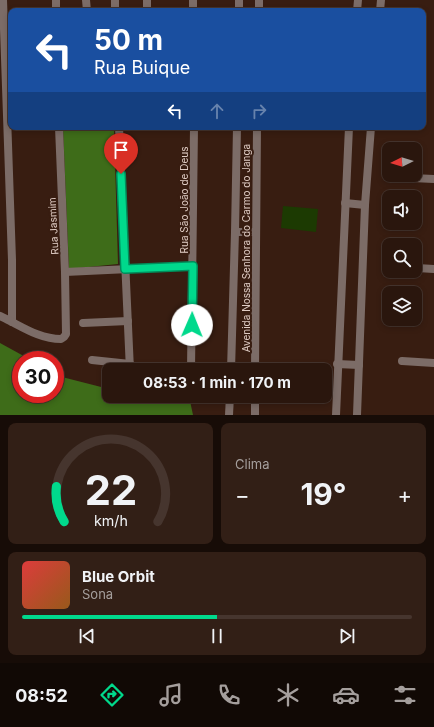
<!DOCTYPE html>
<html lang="pt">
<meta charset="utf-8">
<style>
body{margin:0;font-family:Inter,sans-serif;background:#321f16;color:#f1f3f6;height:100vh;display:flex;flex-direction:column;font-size:15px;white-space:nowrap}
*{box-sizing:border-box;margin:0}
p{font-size:13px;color:#a59f9d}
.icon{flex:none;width:22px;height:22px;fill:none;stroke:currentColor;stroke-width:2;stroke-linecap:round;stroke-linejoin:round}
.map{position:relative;height:415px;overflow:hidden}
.sheet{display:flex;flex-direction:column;gap:8px;padding:8px;background:#170c07;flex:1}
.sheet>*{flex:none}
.top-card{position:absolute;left:8px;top:8px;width:418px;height:122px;border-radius:8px;box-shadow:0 2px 6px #0003,0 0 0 1px #46352e;background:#1a4fa0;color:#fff;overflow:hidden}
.needle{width:26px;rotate:265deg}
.fabs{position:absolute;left:382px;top:142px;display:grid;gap:8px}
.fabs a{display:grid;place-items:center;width:40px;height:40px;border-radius:8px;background:#2a160d;box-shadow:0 2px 6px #0003,0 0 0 1px #46352e;font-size:20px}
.speed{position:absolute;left:12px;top:351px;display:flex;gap:8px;font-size:20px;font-weight:700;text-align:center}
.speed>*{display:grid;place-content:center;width:52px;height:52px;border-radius:50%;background:#2a160d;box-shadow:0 2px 6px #0003,0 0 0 1px #46352e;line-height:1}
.speed .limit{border:6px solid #d22;background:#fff;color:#111}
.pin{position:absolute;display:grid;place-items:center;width:34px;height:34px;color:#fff;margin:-41px -17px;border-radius:50% 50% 50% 0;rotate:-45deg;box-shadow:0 0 4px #0007}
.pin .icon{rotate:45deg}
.me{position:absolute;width:44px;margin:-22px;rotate:1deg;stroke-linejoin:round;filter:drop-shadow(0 0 3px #0008)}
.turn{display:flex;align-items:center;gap:14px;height:84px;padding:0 20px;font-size:18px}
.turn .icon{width:52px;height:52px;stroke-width:2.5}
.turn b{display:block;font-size:28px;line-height:34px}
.lanes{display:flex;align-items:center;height:38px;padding:0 20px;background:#0003;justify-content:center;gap:20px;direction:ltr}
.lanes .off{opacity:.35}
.big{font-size:30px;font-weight:700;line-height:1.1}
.sheet .card{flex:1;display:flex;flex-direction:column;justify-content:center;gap:6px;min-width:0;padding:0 14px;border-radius:8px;background:#321f16}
.sheet .dial{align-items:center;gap:0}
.dial svg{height:104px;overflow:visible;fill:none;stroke:#46352e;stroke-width:7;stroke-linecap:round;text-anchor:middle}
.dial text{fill:#f1f3f6;stroke:none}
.song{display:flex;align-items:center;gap:12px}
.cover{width:48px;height:48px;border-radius:6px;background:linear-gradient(135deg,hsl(0 70% 55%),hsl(30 70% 35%))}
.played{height:4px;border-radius:2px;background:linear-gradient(90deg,#00d98c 50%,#46352e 50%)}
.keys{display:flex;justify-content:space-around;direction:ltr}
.heat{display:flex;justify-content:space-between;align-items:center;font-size:22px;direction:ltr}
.sheet .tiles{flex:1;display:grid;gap:8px;grid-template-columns:1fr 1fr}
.card:last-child{grid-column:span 2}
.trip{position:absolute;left:102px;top:363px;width:230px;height:40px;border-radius:8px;background:#2a160d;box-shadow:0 2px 6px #0003,0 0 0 1px #46352e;font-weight:700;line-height:40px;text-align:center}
.menu{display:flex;height:64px;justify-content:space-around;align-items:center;background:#110905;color:#a59f9d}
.menu .icon{width:28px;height:28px}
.menu .selected{color:#00d98c}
.menu b{font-size:18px;color:#f1f3f6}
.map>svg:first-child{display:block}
</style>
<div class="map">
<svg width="434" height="415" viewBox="0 0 434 415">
<rect width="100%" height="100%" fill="#381d11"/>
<path fill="#1c3a02" d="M283,206l35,3 -2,23 -35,-4z"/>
<g fill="#3e6c19">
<path d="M63,127h51l4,137 -49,5z"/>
<path d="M0,343l31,17h-10v34h34v-21l7,4 47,12v7h80l4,19h-193z"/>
</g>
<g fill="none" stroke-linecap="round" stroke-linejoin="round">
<g stroke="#7c6c67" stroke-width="8">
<path d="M3,0l9,260v62"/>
<path d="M56,0v11"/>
<path d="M86,0l1,11"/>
<path d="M115,0v11"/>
<path d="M147,0v11"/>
<path d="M193,0v11"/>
<path d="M239,11v-11"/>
<path d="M259,11v-11"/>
<path d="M357,11l1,-11"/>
<path d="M380,11l1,-11"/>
<path d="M119,127l11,243"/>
<path d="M412,178l22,1"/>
<path d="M345,203l20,2"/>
<path d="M235,232h21"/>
<path d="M417,268l17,1"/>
<path d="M65,272l128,-6"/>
<path d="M0,316c20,9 38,23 61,23l3,-2 2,-3 -1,-62 -6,-145"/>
<path d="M83,323l45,-2"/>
<path d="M92,360l38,4"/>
<path d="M402,361l32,2"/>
<path d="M337,364l22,1"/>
<path d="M191,370l3,-243"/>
<path d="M231,370l4,-138 2,-105"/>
<path d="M255,370l2,-243"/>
<path d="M191,398v-2"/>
<path d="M229,415l1,-19"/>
<path d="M255,415v-19"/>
<path d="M336,415l13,-288"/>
<path d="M357,415l8,-210 6,-78"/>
</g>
</g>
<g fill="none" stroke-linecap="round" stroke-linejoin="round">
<defs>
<path id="route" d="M121,174l4,95 68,-3 -1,59"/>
</defs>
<use href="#route" stroke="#008d5b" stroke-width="10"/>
<use href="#route" stroke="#00d98c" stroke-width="7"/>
</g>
<g text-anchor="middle" stroke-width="4" stroke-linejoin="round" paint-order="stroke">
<g font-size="10" fill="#e0cdc5" stroke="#381d11">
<text transform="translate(184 200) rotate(-90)" y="4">Rua São João de Deus</text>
<text transform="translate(53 226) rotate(-93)" y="4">Rua Jasmim</text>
<text transform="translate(246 248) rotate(-90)" y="4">Avenida Nossa Senhora do Carmo do Janga</text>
</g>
</g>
</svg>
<div class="fabs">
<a><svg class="needle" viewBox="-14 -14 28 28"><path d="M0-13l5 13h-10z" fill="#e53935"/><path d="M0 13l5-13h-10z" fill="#a59f9d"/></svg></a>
<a><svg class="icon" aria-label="sound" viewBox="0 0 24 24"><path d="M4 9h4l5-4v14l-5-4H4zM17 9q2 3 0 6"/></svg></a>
<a><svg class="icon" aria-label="search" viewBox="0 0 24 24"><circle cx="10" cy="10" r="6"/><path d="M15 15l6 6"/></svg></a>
<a><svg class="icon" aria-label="layers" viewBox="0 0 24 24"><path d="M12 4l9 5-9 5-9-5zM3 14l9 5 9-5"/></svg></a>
</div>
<div class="speed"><div class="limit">30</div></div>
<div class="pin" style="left:121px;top:174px;background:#d93025"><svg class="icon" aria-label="arrive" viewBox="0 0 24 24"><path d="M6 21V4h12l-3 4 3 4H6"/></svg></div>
<svg class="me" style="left:192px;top:325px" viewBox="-20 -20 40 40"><circle r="19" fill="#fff"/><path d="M0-13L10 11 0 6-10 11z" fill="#00d98c"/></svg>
<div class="trip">08:53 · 1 min · 170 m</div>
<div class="top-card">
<div class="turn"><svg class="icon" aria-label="left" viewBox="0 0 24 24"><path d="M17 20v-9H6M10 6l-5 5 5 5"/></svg><div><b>50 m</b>Rua Buique</div></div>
<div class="lanes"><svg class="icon" aria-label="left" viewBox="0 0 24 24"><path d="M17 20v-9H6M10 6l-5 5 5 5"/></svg><svg class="icon off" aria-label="ahead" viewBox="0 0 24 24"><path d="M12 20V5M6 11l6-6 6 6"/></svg><svg class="icon off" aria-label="right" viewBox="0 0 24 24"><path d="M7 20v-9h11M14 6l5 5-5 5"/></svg></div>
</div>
</div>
<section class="sheet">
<div class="tiles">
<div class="card dial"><svg viewBox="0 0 100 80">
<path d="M14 69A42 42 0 1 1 86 69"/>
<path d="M14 69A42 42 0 0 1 8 42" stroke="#00d98c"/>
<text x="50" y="56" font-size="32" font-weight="700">22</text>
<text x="50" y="72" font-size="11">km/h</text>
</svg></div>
<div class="card"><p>Clima</p>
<div class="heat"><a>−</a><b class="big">19°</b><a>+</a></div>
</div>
<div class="card">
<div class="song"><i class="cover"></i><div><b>Blue Orbit</b><p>Sona</p></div></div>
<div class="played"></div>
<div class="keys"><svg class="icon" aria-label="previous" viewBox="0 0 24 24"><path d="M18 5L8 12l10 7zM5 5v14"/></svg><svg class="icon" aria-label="pause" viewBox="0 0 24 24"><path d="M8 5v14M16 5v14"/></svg><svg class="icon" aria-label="next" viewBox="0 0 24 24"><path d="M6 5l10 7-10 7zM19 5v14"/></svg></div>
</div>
</div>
</section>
<nav class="menu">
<b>08:52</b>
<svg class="icon selected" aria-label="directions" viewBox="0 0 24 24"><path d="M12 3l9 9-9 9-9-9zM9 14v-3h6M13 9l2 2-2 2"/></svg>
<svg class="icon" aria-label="music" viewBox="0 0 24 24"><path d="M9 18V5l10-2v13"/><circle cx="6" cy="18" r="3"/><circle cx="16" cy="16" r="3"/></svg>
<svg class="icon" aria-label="phone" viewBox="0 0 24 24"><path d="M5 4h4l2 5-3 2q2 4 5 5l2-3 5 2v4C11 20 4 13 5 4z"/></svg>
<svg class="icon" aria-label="climate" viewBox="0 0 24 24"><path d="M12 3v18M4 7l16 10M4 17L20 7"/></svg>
<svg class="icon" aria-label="car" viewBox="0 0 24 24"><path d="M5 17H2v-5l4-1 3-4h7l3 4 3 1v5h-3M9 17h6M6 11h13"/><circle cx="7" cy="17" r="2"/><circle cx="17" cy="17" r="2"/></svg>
<svg class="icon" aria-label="filters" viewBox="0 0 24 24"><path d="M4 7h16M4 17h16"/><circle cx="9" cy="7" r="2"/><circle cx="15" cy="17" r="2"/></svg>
</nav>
